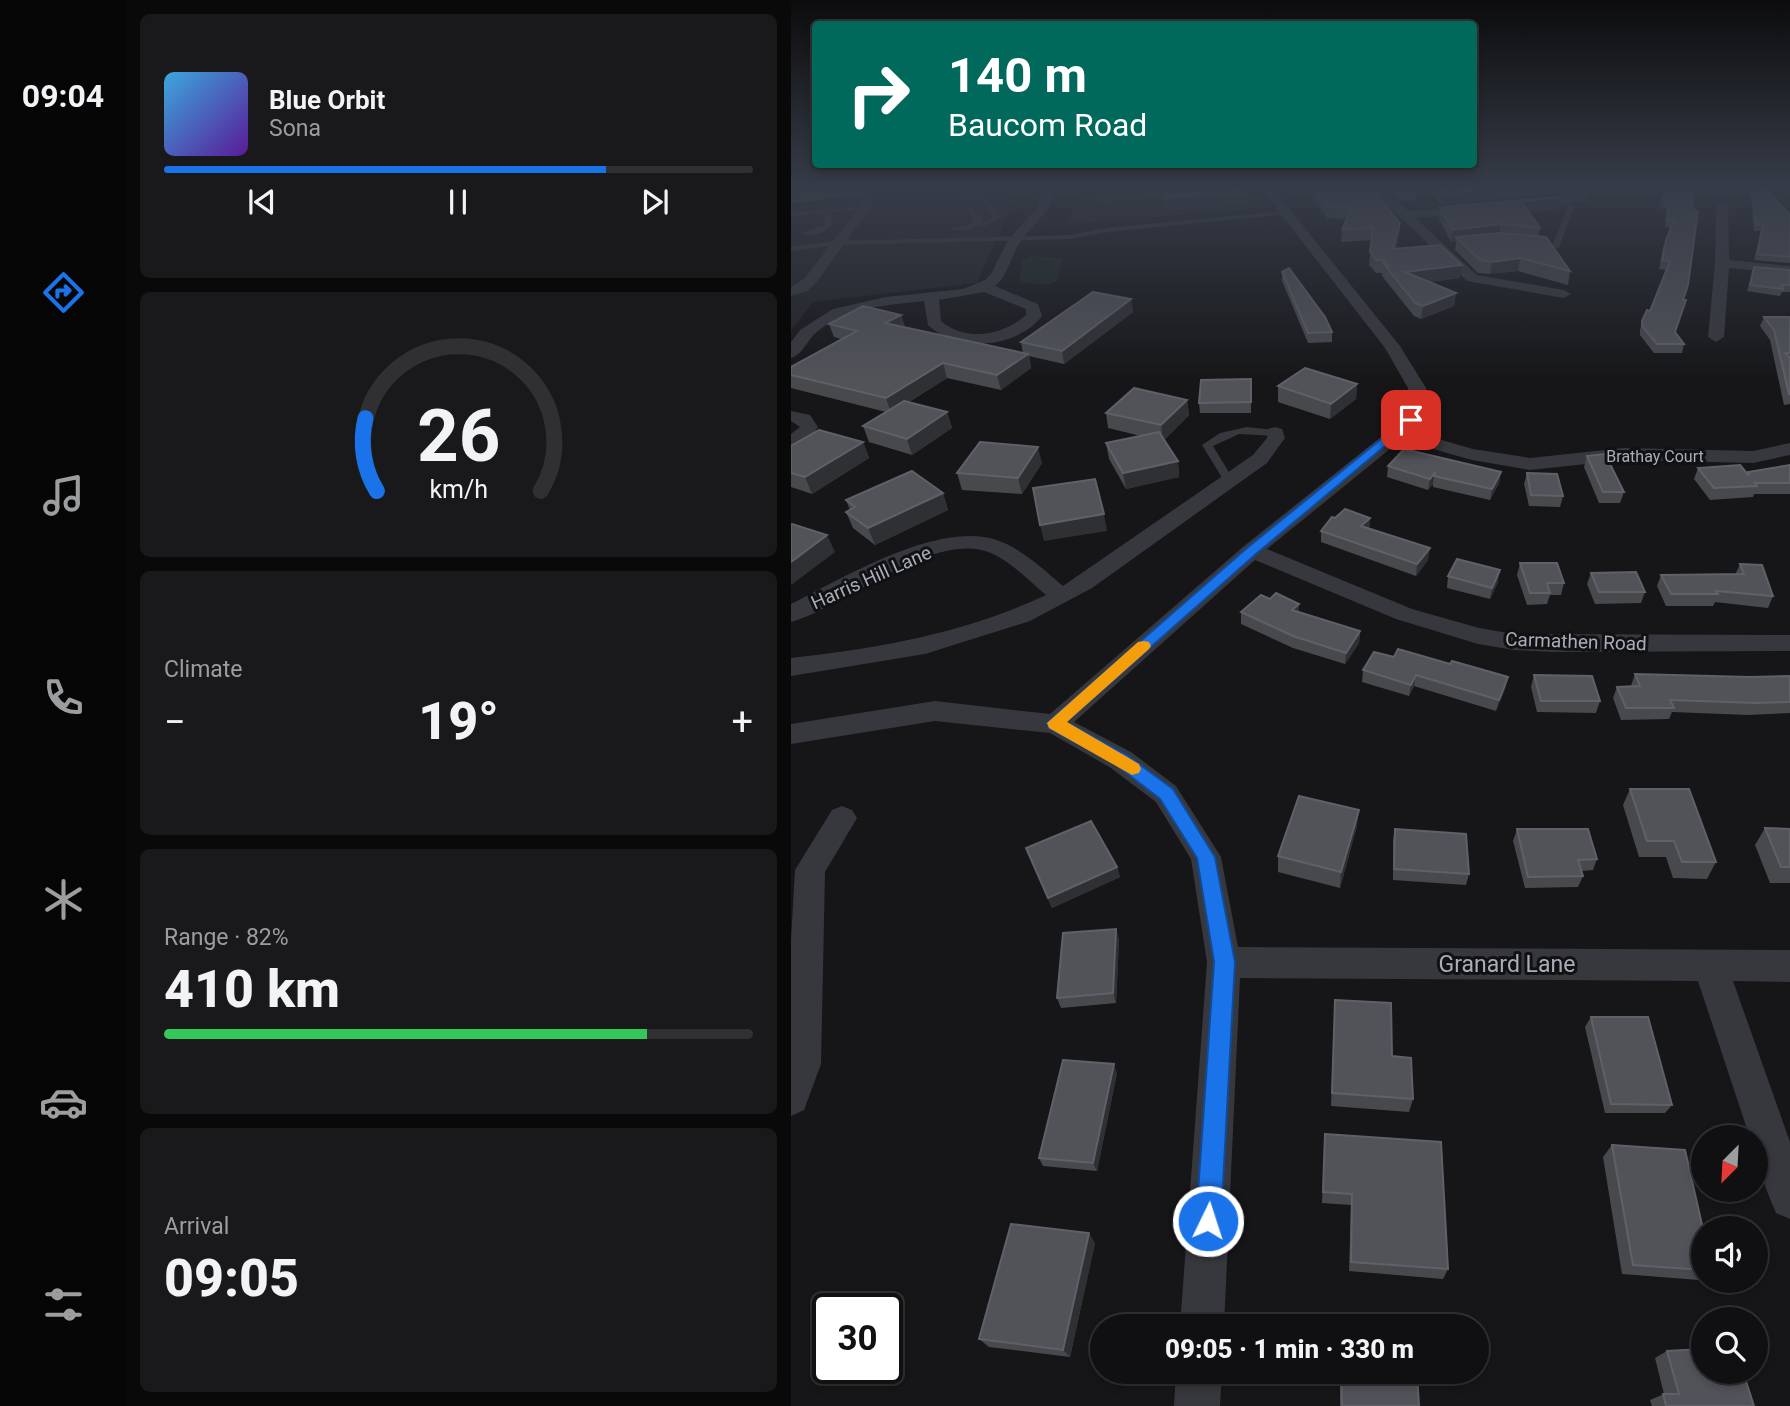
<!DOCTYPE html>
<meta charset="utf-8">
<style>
body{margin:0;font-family:Roboto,sans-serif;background:#19191b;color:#f1f3f6;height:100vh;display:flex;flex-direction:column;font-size:26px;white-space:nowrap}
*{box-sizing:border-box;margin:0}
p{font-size:23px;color:#9c9d9f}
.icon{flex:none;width:38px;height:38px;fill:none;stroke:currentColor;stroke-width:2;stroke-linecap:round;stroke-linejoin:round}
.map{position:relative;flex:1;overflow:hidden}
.sheet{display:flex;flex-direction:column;gap:14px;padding:14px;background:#09090a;width:665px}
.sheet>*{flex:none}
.banner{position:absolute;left:21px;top:21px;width:665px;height:147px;border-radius:7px;box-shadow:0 4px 10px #0003,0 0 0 2px #303032;background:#00695c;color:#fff;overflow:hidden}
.needle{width:46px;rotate:204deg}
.tools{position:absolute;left:900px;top:1125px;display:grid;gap:14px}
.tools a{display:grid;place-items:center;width:77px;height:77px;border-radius:50%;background:#101012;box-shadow:0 4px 10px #0003,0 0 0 2px #303032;font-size:35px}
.speed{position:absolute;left:21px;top:1293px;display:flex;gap:14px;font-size:35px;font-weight:700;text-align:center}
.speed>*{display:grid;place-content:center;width:91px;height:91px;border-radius:50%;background:#101012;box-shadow:0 4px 10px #0003,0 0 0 2px #303032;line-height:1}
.speed .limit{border:4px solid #111;border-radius:10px;background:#fff;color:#111}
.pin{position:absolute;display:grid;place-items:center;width:60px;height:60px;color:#fff;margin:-30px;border-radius:14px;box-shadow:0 4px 10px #0006}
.me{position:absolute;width:77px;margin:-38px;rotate:4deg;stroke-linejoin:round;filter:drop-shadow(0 0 5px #0008)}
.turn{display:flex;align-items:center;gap:24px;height:147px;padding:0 21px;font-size:32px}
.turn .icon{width:91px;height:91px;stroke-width:2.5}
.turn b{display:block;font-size:49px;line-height:60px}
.big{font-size:52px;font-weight:800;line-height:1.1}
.sheet .card{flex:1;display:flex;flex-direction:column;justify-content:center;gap:10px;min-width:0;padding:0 24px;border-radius:10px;background:#19191b}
.sheet .dial{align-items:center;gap:0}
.dial svg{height:182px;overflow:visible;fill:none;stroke:#303032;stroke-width:7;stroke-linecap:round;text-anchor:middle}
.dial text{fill:#f1f3f6;stroke:none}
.song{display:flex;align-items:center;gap:21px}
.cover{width:84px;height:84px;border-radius:10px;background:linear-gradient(135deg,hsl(200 70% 55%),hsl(270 70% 35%))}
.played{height:7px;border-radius:4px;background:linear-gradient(90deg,#1a73e8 75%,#303032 75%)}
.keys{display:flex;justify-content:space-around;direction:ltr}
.heat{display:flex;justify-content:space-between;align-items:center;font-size:38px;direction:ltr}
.charge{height:10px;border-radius:5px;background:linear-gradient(90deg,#34c759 82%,#303032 0)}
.trip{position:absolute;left:299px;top:1314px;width:399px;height:70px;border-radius:35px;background:#101012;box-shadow:0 4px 10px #0003,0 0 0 2px #303032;font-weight:800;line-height:70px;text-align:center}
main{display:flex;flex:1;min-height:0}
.tabs{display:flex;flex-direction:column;width:126px;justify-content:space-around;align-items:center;background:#060607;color:#9c9d9f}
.tabs .icon{width:49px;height:49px}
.tabs .selected{color:#1a73e8}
.tabs b{font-size:32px;color:#f1f3f6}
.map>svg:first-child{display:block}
</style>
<main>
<nav class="tabs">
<b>09:04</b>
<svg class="icon selected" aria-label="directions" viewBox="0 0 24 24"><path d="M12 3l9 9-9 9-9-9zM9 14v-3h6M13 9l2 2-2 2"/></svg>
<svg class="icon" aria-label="music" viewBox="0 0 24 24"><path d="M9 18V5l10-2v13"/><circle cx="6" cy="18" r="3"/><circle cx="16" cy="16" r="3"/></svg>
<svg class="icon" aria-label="phone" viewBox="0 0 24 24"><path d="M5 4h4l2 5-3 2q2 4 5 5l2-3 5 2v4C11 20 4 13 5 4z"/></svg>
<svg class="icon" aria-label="climate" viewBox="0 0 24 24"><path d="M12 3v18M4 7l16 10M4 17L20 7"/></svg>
<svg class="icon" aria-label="car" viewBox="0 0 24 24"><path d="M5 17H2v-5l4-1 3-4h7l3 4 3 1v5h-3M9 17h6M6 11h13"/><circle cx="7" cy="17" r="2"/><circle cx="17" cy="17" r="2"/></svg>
<svg class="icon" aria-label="filters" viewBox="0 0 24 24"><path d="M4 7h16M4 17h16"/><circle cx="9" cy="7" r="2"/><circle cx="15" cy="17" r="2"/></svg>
</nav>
<section class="sheet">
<div class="card">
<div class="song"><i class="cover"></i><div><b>Blue Orbit</b><p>Sona</p></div></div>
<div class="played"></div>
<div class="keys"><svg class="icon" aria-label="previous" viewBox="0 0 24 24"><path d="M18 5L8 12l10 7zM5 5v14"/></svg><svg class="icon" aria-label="pause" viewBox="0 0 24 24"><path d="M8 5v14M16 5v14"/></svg><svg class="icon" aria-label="next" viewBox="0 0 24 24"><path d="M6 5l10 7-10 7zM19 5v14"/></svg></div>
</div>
<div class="card dial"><svg viewBox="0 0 100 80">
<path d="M14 69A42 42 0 1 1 86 69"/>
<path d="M14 69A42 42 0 0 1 9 37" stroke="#1a73e8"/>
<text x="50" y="56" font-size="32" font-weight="700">26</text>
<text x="50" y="72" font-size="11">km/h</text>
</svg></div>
<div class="card"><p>Climate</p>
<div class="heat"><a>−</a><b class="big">19°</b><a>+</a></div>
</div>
<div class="card"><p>Range · 82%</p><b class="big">410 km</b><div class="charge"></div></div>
<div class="card"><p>Arrival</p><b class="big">09:05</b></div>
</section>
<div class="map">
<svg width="999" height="1406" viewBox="0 0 999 1406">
<rect width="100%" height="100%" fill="#161618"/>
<g fill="#222225">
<path d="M131,186h98l-43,97 -164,19 -22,29v-124z"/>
<path d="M286,186h175l16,21 -198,17z"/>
</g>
<path fill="#1e261f" d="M239,256l33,2 -6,23 -7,3 -31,-1 4,-24z"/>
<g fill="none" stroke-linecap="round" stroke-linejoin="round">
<g fill="#37383d" fill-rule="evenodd">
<path d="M172,195l22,2 15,21 -17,9 -3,-3 -13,6h-17v-2l16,-2 9,-5 -8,-13h4l10,9 1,6 11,-6 -12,-17 -20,-2z"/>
<path d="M774,199l9,7 -15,42 -27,-3 2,-3 19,2 15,-38 -6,-5z"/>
<path d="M73,206l2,3 -36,3 3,12c-7,9 -21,14 -31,9l23,-8 -1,-11 -8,-1 -25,4v-4z"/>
<path d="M495,211l2,3 -181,18 -37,7 -233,6 -46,6v-4l46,-6 233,-6 37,-7z"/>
<path d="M456,427l28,3 5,3 -5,3 -36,-2 -26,12 20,33 -5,3 -4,-1 -22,-36 18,-12z"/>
</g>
<g fill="#37383d" fill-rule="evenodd">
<path d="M251,186h12c-1,29 -24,38 -37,61 -7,14 -10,29 -22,39l43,18 4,12c-26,33 -84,37 -114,9l-4,-24c-36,4 -77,6 -106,30 -10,7 -15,24 -27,27v-16l9,-12 33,-21 53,-12 77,-8 22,-9 6,-6 17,-34 28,-31zM193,292l42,17v6c-23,21 -61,27 -85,6l-2,-21z"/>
<path d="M468,186h12l129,160 26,42v23l-16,20 63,18 57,9 94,-10 129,3 37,-8v12l-37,8 -129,-3 -94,10 -58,-10 -71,-20 -134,109 145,60 67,19 35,6 276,1v16l-235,1 -41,-2 -36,-6 -82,-25 -141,-59 -181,162 57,30 45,34 45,71 17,90 552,3v32l-57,-1 57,161v77l-14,-6c-10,-24 -21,-49 -21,-75h-5l-52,-157 -458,-3 -16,348h-44l27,-364 -16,-103 -35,-57 -45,-34 -61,-35 -115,-12 -144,23v-20l144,-23 115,13 194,-168 147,-117 17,-19v-22l-23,-40z"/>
<path d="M577,186h12l28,25 69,-5v6l-4,1 -58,5 62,57 87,15 7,4 -7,4 -97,-17z"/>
<path d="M793,186h12l-11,15 -60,8 -6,-4 6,-4 52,-6z"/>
<path d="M67,187h8l7,12 -1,7 -57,78 -8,7 -16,5v-9l14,-9 55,-72z"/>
<path d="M931,201l6,4 1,55 61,6v8l-61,-6 -5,69 -8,5 -8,-5 7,-74 1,-58z"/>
<path d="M0,411l19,4 8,12 -7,11 -20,10v-14l9,-7 -9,-6z"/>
<path d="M484,427l7,2 3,9 -18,25 -175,125 -62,33 -105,33 -134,22v-18c89,-10 174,-25 255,-63 -18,-15 -38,-37 -61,-44 -56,-17 -142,57 -194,71v-18c52,-26 147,-84 206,-64 25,9 46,29 66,46l190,-131 14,-17 1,-9z"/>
<path d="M51,806l10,4 5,8 -32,54 -4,192 -17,46 -13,6v-176l4,-70 37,-60z"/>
<path d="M385,1372h46l-2,34h-46z"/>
</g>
<path fill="#45474d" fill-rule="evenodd" d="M58,186h43l-9,5 -92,13v-10z"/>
</g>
<g fill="#47494d">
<path d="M303,186h147l6,18 -79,6 -6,-13 -63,5z"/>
<path d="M514,186h71l6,4 -1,8 19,25 -1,13 -3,13 64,29 -31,4 27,11 -2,13 -33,13 -7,-3 -32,-40v-3h-6l-7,-8 3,-25 -31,2 1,-12 4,-11 -19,-1z"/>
<path d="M592,186h31l3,2 -1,12 -16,1z"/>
<path d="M629,186h139l-1,7 -115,12z"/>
<path d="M901,186l-9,114 -8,32 9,12 -2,9h-28l-14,-18v-5l2,-9 8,-10 17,-41 -8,-1 4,-21 8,-20 -6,-1 2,-18 -8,-1 2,-7z"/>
<path d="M959,186h13l27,29v48l-36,-3 7,-29h-7z"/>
<path d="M649,207l118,2 -30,3 12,16 -2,8 32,35 -2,14 -50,-14 -28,3 -12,-1 -23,-23 1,-8h-5l-12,-23z"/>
<path d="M963,267l36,3v22h-8l-2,4 -33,-5z"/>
<path d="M491,272l50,60v10l-24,1 -26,-62z"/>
<path d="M340,299l2,13 -69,52 -35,-8 2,12 -30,22 -54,-12 -38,24 38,10 5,16 -40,27 -43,-13 -6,-16 23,-14 -95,-24v-21l50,-28 -7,-2 -5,-13 72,-9 4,12 118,26 -2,-11z"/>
<path d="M973,317h26v87l-6,1 -14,-65 -10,-14z"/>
<path d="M460,379v34h-51l-1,-10z"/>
<path d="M566,384l-1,15 -26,20 -52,-17v-16z"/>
<path d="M396,400l2,15 -25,25 14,21 1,16 -53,12 -17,-30 -3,-16 35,-7 -33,-8 -2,-15z"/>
<path d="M72,442l6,16 -57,36 -21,-7v-41z"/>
<path d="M796,456l37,36 -4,11h-21l-15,-36z"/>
<path d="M251,463l-20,31 -60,-4 -5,-17z"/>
<path d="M999,465v29h-36l-1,3 -43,3 -16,-21 4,-11 50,6v-2z"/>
<path d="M597,466l113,6 -2,11 -9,17 -57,-13v-3l-5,6 -41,-13z"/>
<path d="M736,473l36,23 -3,11 -31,-1 -5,-22z"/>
<path d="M152,493l5,17 -73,35 -22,-17 -7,-16 4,-2 -4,-10z"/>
<path d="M544,518h35l-1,11 59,31 -12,16 -95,-34v-11z"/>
<path d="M729,563l44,20 -3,12h-11l-3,9 -20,1 -10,-30z"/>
<path d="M949,564l33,32 -5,12 -53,-6 -2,4h-47l-9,-20 4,-11h74z"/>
<path d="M800,573l54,19 -4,11 -46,1 -8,-20z"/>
<path d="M657,576l50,6 -8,17 -43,-11z"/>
<path d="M450,612h58l61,19 -1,12 -14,21 -52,-16 -52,-24z"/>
<path d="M603,657l56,7 58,13 -3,12 -9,22 -82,-25 -5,10 -47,-14 1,-12z"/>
<path d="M844,674l115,3 40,-1v37l-42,2 -76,-3 -3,7 -48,1 -8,-22 4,-11 14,-1z"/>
<path d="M743,675l66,26 -4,12 -59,-1 -6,-25z"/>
<path d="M839,789l86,73 -9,17 -34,-1 -7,-21h-27l-16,-52z"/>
<path d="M566,826l-17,62 -62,-16v-16z"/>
<path d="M974,828l25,1v54h-20l-15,-38z"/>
<path d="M604,829l74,45 -3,11 -73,-5v-40z"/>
<path d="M726,829l80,30 -4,11 -12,1 2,5 -5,11 -53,1 -12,-47z"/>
<path d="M235,848l91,19 3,10 -68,31z"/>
<path d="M325,929l3,11 -3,63 -55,5 -4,-10z"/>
<path d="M544,1000l57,56 21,43 -4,13 -78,-6z"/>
<path d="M800,1017l81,88 -7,8h-60l-20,-86z"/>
<path d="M326,1073l-20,98 -54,-5 -4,-8z"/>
<path d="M821,1145l91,84v49l-4,2 -77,-6 -19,-117z"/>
<path d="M533,1146l124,123 -5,10 -94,-8 2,-66 -29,-2z"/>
<path d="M304,1243l-25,114 -81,-10 -10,-8z"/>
<path d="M876,1351l87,55h-102l-2,-6 14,-6 -9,-36z"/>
<path d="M549,1372h77l2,34h-79z"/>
</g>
<g fill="#2f3033">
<path d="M359,186h11l1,11 -63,5 -2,-13z"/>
<path d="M731,186h37l-1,7 -115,12 1,-11z"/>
<path d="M455,192l1,12 -79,6 -2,-12z"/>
<path d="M769,197l-2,12 -39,4 2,-12z"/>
<path d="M609,223l-1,13 -7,26 1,-13z"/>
<path d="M710,224l-2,12 -43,1v5h-5l1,-12z"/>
<path d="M729,258l-2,13 -28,3 2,-12z"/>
<path d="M671,265l-2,13 -56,7 1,-13z"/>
<path d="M665,293l-2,13 -33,13 2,-13z"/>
<path d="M340,299l2,13 -69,52 -2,-13z"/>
<path d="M110,315l4,14 -20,-6z"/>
<path d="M237,354l3,14 -30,22 -4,-15z"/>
<path d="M152,363l4,15 -56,35 -5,-15z"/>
<path d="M566,384l-1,15 -26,20 1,-15z"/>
<path d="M396,400l2,15 -26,26 -2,-16z"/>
<path d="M156,412l5,16 -40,27 -5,-16z"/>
<path d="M72,442l6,16 -57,36 -7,-17z"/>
<path d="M247,447l4,16 -20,31 -4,-16z"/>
<path d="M387,461l1,16 -53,12 -3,-16z"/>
<path d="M644,472l-2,12 -5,6 2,-11z"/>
<path d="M710,472l-2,11 -9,17 2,-11z"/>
<path d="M152,493l5,17 -73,35 -7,-17z"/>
<path d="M313,514l3,17 -63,10 -4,-16z"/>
<path d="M579,518l-1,11 -8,-3z"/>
<path d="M36,535l8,17 -44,33v-23z"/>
<path d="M639,548l-2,12 -12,16 1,-12z"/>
<path d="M709,570l-2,12 -8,17 2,-11z"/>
<path d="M508,604v11l-7,-5z"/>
<path d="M569,631l-1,12 -14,21 1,-11z"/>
<path d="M625,675l-2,11 -5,10 2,-11z"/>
<path d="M717,677l-3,12 -9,22 3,-11z"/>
<path d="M568,810l-2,16 -17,62 1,-16z"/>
<path d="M326,867l3,10 -68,31 -4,-10z"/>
<path d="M325,929l3,11 -3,63 -3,-10z"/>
<path d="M323,1064l3,9 -20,98 -4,-8z"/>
<path d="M298,1233l6,10 -25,114 -7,-7z"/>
</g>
<g fill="#525359" stroke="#5f6168" stroke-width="2">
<path d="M305,186h54l-53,3z"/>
<path d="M370,186h80l5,6 -80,6z"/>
<path d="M522,186h63l6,4 -7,1 25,32 -7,26 47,-4 22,20 -57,7 51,21 -33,13 -8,-3 -32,-40 6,3 -5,-6h-8l-6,-8 3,-24 -31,2 9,-22 -24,-2z"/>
<path d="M606,186h17l3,2 -16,1z"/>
<path d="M643,186h88l-78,8z"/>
<path d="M878,186h23l1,24 5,1 -10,74 -5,15h3l-11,32 9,12h-27l-15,-18v-5l5,-11 3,1 20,-50 -8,-1 4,-20 8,-20h-7l2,-18 -8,-1z"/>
<path d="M961,186h11l27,29v42l-33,-3 6,-29h-7z"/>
<path d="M769,197l-39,4 19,27 -39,-4 -49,6 -12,-23z"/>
<path d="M710,233l45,4 24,34 -50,-13 -28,4 -12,-2 -24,-23z"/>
<path d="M963,267l36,3v15h-8l1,4 -33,-4z"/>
<path d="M498,268l36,49 7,15 -24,1 -26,-61z"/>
<path d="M302,292l38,7 -69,52 -41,-9z"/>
<path d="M72,306l38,9 -16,8 143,31 -31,21 -54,-12 -57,35 -95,-23v-8l66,-36 -28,-7z"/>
<path d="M973,317h26v36h-5l5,5v36h-1l-15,-64z"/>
<path d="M514,368l52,16 -26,20 -53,-18z"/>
<path d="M460,379v23l-52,1 2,-23z"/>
<path d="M343,388l53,12 -26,25 -55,-12z"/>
<path d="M113,401l43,11 -40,27 -44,-13z"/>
<path d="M28,430l44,12 -58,35 -14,-4v-27z"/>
<path d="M368,432l19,29 -55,12 -17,-30z"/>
<path d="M189,442l58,5 -20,31 -61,-5z"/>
<path d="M613,449l97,23 -9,17 -58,-13 1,-4 -5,7 -42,-13z"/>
<path d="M814,454l19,38h-21l-16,-36z"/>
<path d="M949,465l9,11 -1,-4 42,-7v18h-35l2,3 -43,2 -16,-20z"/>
<path d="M121,471l31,22 -75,35 -22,-16 9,-5 -9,-7z"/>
<path d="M736,473l30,1 6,22 -32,-1z"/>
<path d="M304,479l9,35 -64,11 -7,-37z"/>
<path d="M554,509l25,9 -9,8 69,22 -13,16 -96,-33 11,-14 3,1z"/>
<path d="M1,524l35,11 -36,27v-37z"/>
<path d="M666,559l43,11 -8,18 -44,-12z"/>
<path d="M729,563h37l7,20h-17l3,10h-20z"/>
<path d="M949,564l22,1 11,31 -57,-5 2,3h-47l-10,-19 83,-1z"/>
<path d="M845,572l9,20h-46l-8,-19z"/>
<path d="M485,593l23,11 -7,6 68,21 -14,22 -53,-17 -52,-24 20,-17 9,4z"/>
<path d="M607,649l52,15 2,-3 56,16 -9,23 -83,-25 -5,10 -48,-15 11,-18 20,5z"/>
<path d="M844,674l115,3 40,-1v26l-35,1 -85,-3 4,8h-48l-9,-21 23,-1z"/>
<path d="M743,675l58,1 8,25h-59z"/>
<path d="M839,789h59l27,73h-34l-8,-21h-27z"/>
<path d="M508,796l60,14 -18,62 -63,-16z"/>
<path d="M300,821l26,46 -69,31 -22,-50z"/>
<path d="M974,828l25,1v38h-9z"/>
<path d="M604,829l71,5 3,40 -75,-5z"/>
<path d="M726,829h71l9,30 -19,1 5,16 -55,1z"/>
<path d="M325,929l-3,64 -56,5 6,-65z"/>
<path d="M544,1000l56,3 1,53 19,2 2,41 -81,-6z"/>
<path d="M800,1017h57l24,88 -61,-1z"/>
<path d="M272,1060l51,4 -21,99 -54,-5z"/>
<path d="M534,1134l116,8 7,127 -97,-7 1,-68 -29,-2z"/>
<path d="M821,1145l73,5 18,79v41l-70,-5z"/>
<path d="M220,1224l78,9 -26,117 -84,-11z"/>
<path d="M912,1349v23h40l11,34h-88l-3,-12h16l-12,-43z"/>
<path d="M550,1372h76l2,34h-77z"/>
</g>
<linearGradient id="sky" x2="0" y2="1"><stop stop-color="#0c0c0d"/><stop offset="0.49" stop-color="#363c48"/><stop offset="1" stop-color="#363c48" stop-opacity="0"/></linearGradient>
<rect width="999" height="382" fill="url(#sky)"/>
<path fill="#1a73e8" stroke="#114b97" stroke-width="2" d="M616,418l9,2 -160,134 -190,168 61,33 46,34 42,68 20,105 -14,259 -4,9 -9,4 -8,-4 -4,-9 18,-259 -17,-104 -37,-59 -45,-35 -66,-36 -2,-5 200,-175z"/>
<path fill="#f59e0b" d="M353,641l5,1 2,4 -2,3 -82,73 72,42 2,5 -2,4 -7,2 -83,-47 -2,-5 91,-81z"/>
<g text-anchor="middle" stroke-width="6" stroke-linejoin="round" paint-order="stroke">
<g font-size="16" fill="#a8adb8" stroke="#111113">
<text x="864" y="462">Brathay Court</text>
</g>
<g font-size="19" fill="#a8adb8" stroke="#111113">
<text transform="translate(80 577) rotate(-24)" y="7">Harris Hill Lane</text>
<text transform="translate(785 641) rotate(2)" y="7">Carmathen Road</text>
</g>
<g font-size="23" fill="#a8adb8" stroke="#111113">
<text x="716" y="972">Granard Lane</text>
</g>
</g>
</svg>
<div class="tools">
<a><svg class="needle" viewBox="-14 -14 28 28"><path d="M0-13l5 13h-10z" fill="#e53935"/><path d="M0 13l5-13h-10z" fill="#9c9d9f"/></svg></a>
<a><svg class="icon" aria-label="sound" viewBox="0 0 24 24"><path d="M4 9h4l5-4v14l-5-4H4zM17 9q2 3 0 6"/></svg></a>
<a><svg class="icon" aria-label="search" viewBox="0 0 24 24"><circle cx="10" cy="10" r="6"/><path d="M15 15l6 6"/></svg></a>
</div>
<div class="speed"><div class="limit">30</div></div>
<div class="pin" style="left:620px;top:420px;background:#d93025"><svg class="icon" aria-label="arrive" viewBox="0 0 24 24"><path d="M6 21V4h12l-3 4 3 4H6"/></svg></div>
<svg class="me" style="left:417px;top:1221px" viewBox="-20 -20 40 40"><circle r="17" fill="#1a73e8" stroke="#fff" stroke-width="3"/><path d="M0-11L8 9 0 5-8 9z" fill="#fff"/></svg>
<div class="trip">09:05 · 1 min · 330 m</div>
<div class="banner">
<div class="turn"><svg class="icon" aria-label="right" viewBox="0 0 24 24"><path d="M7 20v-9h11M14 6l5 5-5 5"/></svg><div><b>140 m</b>Baucom Road</div></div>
</div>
</div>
</main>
